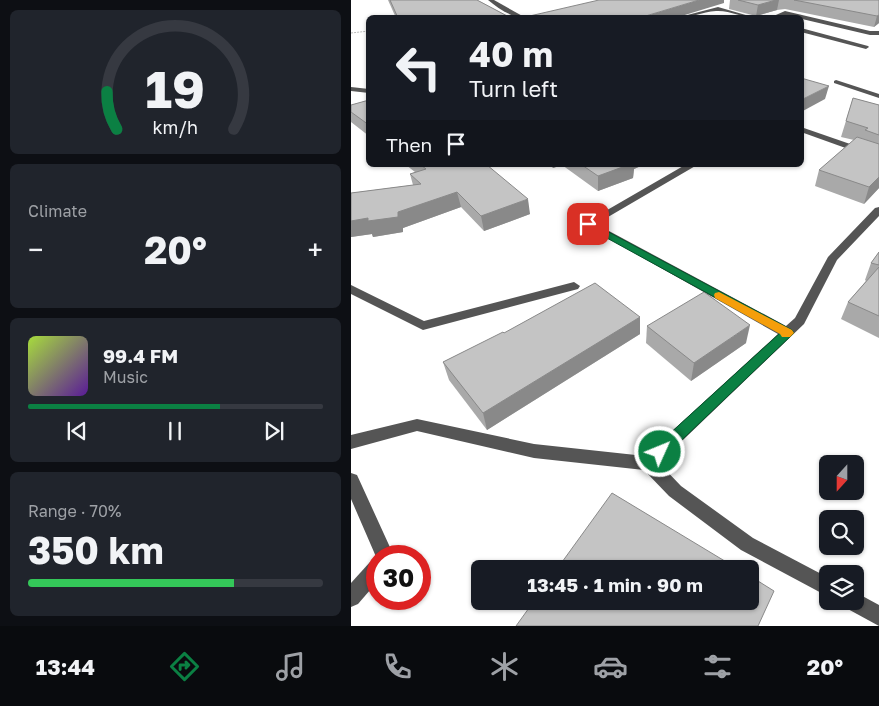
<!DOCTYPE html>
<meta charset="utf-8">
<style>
body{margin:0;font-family:"Golos Text",sans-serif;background:#20242c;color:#f1f3f6;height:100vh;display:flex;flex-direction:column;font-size:19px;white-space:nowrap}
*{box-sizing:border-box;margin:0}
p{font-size:16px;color:#9ea1a6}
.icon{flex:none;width:28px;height:28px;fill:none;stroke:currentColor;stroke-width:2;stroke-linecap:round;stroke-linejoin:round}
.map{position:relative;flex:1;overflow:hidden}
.details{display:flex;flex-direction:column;gap:10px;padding:10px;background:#0d0f14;width:351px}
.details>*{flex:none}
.top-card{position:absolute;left:15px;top:15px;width:438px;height:152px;border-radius:8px;box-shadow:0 1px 4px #0004;background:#171b24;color:#f1f3f6;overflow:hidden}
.needle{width:32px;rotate:201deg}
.tools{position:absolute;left:468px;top:455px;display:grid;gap:10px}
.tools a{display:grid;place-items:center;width:45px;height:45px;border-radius:8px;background:#171b24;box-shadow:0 1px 4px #0004;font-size:25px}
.speed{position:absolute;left:15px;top:545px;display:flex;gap:10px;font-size:25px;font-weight:700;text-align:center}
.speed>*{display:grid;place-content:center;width:65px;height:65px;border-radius:50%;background:#171b24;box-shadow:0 1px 4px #0004;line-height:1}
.speed .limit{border:8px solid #d22;background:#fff;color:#111}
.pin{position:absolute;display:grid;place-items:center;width:42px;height:42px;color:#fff;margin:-21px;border-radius:10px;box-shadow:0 2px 8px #0006}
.me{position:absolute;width:55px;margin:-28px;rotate:46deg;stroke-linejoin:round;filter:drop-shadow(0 0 4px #0008)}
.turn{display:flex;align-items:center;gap:18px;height:105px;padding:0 20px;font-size:22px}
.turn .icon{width:65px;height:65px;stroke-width:2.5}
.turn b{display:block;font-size:35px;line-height:42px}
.then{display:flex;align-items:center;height:48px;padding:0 20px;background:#0003;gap:10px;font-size:19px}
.big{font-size:38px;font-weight:700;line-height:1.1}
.details .tile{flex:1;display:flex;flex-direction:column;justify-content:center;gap:8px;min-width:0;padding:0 18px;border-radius:8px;background:#20242c}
.details .dial{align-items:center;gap:0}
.dial svg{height:130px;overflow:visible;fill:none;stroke:#363941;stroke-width:7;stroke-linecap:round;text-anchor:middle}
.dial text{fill:#f1f3f6;stroke:none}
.song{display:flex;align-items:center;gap:15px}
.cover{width:60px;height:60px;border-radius:8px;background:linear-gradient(135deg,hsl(80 70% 55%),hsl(270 70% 35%))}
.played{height:5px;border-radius:2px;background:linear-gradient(90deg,#0b8043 65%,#363941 65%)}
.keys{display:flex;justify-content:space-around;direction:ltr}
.heat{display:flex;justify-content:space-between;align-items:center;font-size:28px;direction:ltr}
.charge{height:8px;border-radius:4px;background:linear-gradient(90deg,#34c759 70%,#363941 0)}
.trip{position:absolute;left:120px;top:560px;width:288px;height:50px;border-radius:8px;background:#171b24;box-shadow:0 1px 4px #0004;font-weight:700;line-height:50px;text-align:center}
.dock{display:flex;height:80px;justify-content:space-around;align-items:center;background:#090b0e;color:#9ea1a6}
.dock .icon{width:35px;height:35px}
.dock .on{color:#0b8043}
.dock b{font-size:22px;color:#f1f3f6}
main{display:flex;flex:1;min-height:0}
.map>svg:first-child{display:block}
</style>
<main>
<section class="details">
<div class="tile dial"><svg viewBox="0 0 100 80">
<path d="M14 69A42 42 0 1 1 86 69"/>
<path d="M14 69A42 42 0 0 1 8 46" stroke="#0b8043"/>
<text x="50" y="56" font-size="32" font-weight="700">19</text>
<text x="50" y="72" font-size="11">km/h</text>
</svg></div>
<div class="tile"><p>Climate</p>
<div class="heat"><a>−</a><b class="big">20°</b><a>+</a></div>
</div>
<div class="tile">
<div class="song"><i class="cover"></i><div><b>99.4 FM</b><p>Music</p></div></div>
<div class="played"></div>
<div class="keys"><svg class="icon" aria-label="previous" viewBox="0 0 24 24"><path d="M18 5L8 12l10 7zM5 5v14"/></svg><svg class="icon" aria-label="pause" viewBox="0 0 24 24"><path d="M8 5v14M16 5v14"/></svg><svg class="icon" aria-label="next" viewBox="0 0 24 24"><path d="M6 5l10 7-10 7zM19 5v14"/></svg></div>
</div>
<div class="tile"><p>Range · 70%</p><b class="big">350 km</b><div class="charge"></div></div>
</section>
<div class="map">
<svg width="528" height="626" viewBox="0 0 528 626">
<rect width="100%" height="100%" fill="#fff"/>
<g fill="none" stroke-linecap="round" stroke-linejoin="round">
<path stroke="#777" stroke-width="1" stroke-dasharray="0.5 1" stroke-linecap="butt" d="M0,33l18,-2"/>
<g fill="#555" fill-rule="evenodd">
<path d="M137,0h6l32,18c-14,0 -27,-9 -38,-18z"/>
<path d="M367,7l38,11c-13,0 -27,-8 -40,-7 -14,1 -26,7 -40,7z"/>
<path d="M434,11l85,20h9v4h-9l-85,-20 -16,3z"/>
<path d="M450,28l67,18 1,1 -3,2 -65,-17z"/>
<path d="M485,80l43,14v4l-45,-15v-2z"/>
<path d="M0,87l18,2v4l-18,-2z"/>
<path d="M450,127l78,27v6l-78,-28z"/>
<path d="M334,165h12l-101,59 190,102 9,-8 33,-61 47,-49 4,-1v9l-42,44 -33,64 -145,139 22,23 72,52 74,39v19l-86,-46 -72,-54 -25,-26 -110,-12 -117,-27 -66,18v-14l66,-16 117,25 111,12 133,-122 -195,-110z"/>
<path d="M223,282l6,4 -2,3 -155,41 -72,-36v-9l73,36z"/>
<path d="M0,473l6,2 37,81h-17v3l-26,-60z"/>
<path d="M26,560v22l-19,22 -7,3v-24l19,-21z"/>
<path d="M504,592l24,13v21l-33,-18 -3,-7h12z"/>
</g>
</g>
<g fill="#a9a9a9">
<path d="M37,0h89l34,18h-115z"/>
<path d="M379,0h149v23l-5,4 -89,-18 -8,1 -21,6 -27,-7z"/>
<path d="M502,98l26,7v83l-15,16 -49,-18 4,-16 35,-30 -13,-3z"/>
<path d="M18,100v36l-18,-14v-17z"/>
<path d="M55,165h81l43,49 -46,17 -23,-24 -58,21v4l-30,5 -1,-3 -21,3v-44l62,-8 -3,-11 5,-2z"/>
<path d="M198,165h94l-9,4 -1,9 -35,13 -36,-26 -9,3z"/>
<path d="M528,252v86l-38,-19 7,-17 18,-21 -1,-1 6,-17z"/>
<path d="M289,317v17l-153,96 -38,-50 -6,-18 61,-29z"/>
<path d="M296,326l99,17 -55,38 -45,-38z"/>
</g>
<g fill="#898989">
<path d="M348,0h25v3l-49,15h-36z"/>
<path d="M425,0h3l-2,10 -21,6 2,-11z"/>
<path d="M528,15v8l-5,4 3,-11z"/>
<path d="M478,86l-4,13 -24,13v-12z"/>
<path d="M202,165h9l-9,3z"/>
<path d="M274,165h18l-9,4 -1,9 -35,13v-15z"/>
<path d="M528,177v11l-15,16 5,-17z"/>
<path d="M106,192l4,15 -58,21v4l-30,5 -1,-3 -21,3v-16l47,-9z"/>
<path d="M177,199l2,15 -46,17 -3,-15z"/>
<path d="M289,317v17l-153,96 -4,-17z"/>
<path d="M399,325l-4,18 -55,38 3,-18z"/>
</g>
<g fill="#c4c4c4" stroke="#898989">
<path d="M39,0h87l34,18h-113z"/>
<path d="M248,0h100l-60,18h-118z"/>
<path d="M387,0h38l-18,5z"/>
<path d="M443,0h85v15l-2,1z"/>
<path d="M450,78l28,8 -28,14z"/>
<path d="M502,98l26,7v30l-14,-5 3,-2 -22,-7z"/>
<path d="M18,100v25l-18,-13v-7z"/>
<path d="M506,137l22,7v33l-10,10 -50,-17z"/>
<path d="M70,165h66l41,34 -47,17 -24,-24 -59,20v5l-30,4v-3l-17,3v-28l70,-9 -11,-10 16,-5z"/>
<path d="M231,165h46l-30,11z"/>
<path d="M528,252v13l-8,-2z"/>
<path d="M528,267v49l-31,-14z"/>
<path d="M244,283l45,34 -157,96 -40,-51 60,-30 1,1z"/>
<path d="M353,292l46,33 -56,38 -47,-37z"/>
<path d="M261,493l126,76h-181z"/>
<path d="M399,576l24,15 -16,35h-242l18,-25h216z"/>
</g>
<path fill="#0b8043" stroke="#07532c" d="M237,221l204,109 2,3 -129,123 -5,2 -5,-2 -2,-4 2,-5 125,-114 -195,-107 -2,-2z"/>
<path fill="#f59e0b" d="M368,292l73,38 2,3 -4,4h-8l-2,-3 -65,-36 -1,-3 1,-2z"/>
</svg>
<div class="tools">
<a><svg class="needle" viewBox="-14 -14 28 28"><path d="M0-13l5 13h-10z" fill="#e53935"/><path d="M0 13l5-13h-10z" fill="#9ea1a6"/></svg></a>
<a><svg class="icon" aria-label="search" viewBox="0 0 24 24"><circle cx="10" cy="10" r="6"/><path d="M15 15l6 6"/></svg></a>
<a><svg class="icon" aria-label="layers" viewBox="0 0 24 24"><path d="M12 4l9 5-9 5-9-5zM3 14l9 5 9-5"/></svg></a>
</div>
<div class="speed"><div class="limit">30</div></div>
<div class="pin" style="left:237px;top:224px;background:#d93025"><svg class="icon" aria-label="arrive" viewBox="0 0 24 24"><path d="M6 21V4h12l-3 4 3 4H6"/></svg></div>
<svg class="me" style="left:309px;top:452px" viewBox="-20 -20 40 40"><circle r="17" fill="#0b8043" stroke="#fff" stroke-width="3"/><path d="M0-11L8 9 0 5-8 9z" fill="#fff"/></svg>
<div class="trip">13:45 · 1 min · 90 m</div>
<div class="top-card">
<div class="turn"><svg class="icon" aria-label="left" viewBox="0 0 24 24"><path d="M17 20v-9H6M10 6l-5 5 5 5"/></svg><div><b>40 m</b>Turn left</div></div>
<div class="then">Then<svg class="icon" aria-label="arrive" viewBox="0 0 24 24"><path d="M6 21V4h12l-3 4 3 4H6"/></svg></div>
</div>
</div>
</main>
<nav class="dock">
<b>13:44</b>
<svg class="icon on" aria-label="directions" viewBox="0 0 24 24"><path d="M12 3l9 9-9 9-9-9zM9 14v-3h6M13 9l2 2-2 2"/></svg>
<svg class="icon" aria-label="music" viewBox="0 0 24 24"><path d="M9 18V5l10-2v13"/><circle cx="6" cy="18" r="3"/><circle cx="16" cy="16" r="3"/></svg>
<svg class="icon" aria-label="phone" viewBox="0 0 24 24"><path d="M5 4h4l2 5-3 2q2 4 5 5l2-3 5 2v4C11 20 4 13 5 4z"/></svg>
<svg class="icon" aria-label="climate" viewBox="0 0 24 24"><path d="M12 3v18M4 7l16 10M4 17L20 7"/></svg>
<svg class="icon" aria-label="car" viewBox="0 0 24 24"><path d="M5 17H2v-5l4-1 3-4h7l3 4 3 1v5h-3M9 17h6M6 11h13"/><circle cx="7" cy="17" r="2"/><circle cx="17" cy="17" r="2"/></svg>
<svg class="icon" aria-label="filters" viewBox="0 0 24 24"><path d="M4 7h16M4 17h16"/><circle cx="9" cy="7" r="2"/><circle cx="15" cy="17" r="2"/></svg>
<b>20°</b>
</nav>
